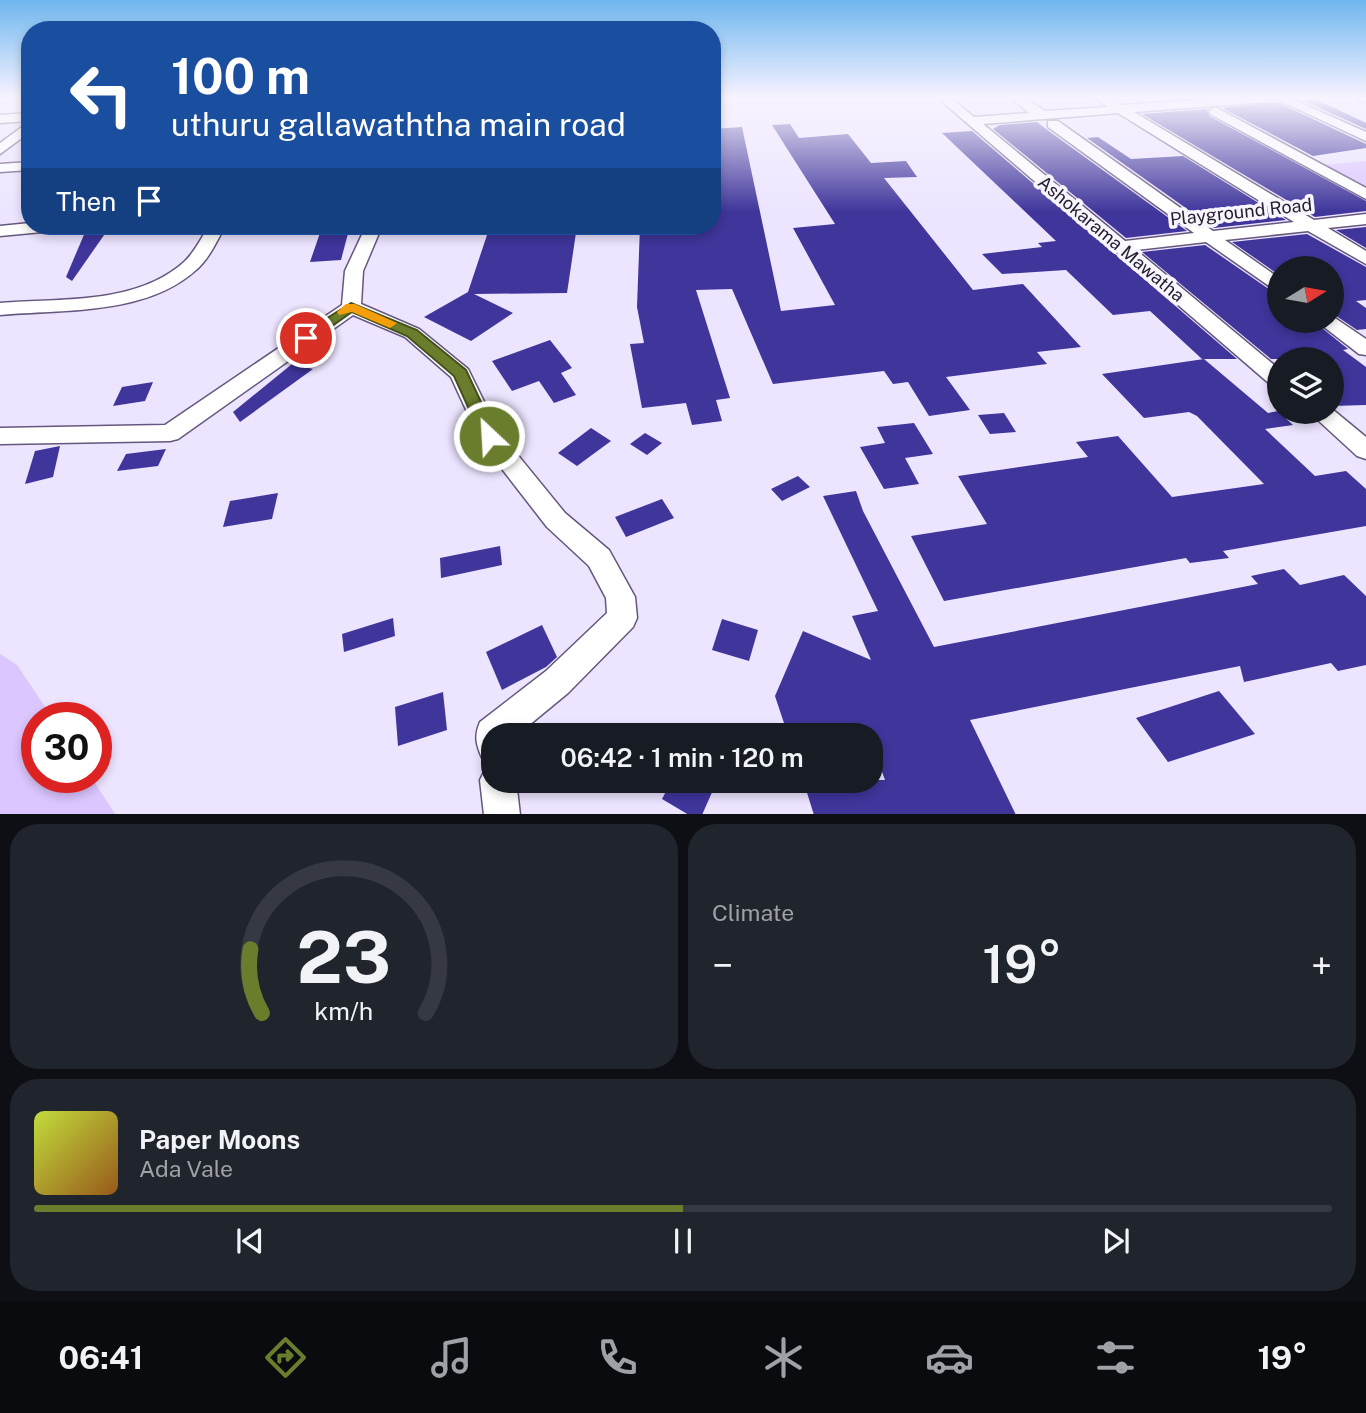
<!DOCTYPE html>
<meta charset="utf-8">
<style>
body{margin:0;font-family:"Public Sans",sans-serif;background:#20242c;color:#f1f3f6;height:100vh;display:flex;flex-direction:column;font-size:26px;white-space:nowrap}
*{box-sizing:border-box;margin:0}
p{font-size:23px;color:#9ea1a6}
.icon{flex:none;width:38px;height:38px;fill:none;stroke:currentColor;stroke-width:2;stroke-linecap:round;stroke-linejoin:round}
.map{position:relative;height:814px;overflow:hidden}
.panel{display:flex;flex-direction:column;gap:10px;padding:10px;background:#0d0f14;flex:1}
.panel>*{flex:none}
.top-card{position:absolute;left:21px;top:21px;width:700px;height:214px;border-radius:28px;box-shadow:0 4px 10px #0003;background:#1a4fa0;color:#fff;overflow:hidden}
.needle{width:46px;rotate:79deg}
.buttons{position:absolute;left:1267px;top:256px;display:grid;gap:14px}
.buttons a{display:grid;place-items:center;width:77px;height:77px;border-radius:50%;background:#171b24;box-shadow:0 4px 10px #0003;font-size:35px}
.speed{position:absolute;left:21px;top:702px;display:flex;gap:14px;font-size:35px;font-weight:700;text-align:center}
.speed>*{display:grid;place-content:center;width:91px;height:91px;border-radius:50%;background:#171b24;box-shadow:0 4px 10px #0003;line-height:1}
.speed .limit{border:10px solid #d22;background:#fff;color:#111}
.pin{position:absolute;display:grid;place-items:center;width:60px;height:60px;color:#fff;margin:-30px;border:4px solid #fff;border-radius:50%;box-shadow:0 2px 7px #0007}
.me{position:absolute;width:77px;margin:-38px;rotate:335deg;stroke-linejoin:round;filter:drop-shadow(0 0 5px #0008)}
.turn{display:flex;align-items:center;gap:24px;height:147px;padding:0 35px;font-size:32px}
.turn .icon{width:91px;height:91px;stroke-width:2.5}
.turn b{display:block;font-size:49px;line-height:60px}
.then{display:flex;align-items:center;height:66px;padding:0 35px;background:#0003;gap:14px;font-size:26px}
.big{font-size:52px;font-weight:600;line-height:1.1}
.panel .widget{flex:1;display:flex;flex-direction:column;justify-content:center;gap:10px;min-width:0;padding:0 24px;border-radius:28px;background:#20242c}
.panel .dial{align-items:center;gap:0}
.dial svg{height:182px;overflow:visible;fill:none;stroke:#363941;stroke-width:7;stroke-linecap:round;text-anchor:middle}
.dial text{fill:#f1f3f6;stroke:none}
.song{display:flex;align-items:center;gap:21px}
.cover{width:84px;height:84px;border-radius:10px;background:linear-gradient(135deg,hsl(70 70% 55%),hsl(30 70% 35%))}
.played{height:7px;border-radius:4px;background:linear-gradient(90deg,#6a7d2d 50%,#363941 50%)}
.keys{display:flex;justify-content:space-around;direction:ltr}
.heat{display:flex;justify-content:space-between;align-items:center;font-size:38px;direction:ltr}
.panel .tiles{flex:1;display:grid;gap:10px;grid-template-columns:1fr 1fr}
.widget:last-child{grid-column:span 2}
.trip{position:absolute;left:481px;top:723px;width:402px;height:70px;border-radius:28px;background:#171b24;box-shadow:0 4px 10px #0003;font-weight:600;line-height:70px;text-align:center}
.tab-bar{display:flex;height:112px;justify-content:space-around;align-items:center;background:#090b0e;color:#9ea1a6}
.tab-bar .icon{width:49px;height:49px}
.tab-bar .selected{color:#6a7d2d}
.tab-bar b{font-size:32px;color:#f1f3f6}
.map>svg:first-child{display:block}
</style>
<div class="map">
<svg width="1366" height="815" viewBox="0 0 1366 815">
<rect width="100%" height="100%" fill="#ede4ff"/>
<g fill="#dbc6ff">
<path d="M1366,161v28l-44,-24z"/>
<path d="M0,654l17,11 35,52 -15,1v59h54l24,37h-115z"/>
</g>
<g fill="#3f359b">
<path d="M1315,99l51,24v6l-64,-29z"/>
<path d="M1277,102l89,42v4l-53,8 -91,-48z"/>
<path d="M1207,109l2,7 157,85v10l-51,6 -173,-103z"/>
<path d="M1037,122l9,7 141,102 -61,7 -133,-109 7,-4z"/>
<path d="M790,124l9,14 49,-4 23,29 35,-2 11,16 -33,1 89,112 50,-6 58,63 -44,5 10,12 -101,13 24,33 -41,6 -21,-34 -15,2 -9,-13 -111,13 -41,-95 -36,1 34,108 -14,2 6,21 -30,4 -6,-22 -44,5 -12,-64 14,-1 -7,-36 3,-81h72v-97l30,-2 39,184 54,-6 -42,-77 42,-4 -63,-99z"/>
<path d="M972,131l265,228h-35l-52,-48 -37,4 -47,-45 -64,4 -20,-20 60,-7 -4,-4 18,-2 -114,-108z"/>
<path d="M1098,137l33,22 52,-3 103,64 -72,8 -127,-90z"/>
<path d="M350,226l-9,34 -31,2 12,-35z"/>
<path d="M490,226h87l-10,67 -93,1 39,19 -42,28 -47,-24 44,-25z"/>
<path d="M1366,227v21l-30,-18z"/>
<path d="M109,228l-37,53 -6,-4 20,-47z"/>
<path d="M1307,234l59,33v33l-10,1 10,7v21l-9,1 -25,-17v-45h-53v7l-47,-33z"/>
<path d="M1205,245l74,51v24h33l36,29 -5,1 23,17v38l-34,1v-47h-61l-129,-107z"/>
<path d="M550,340l22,28 -11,5 15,22 -22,8 -15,-22 -27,10 -20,-30z"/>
<path d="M1204,359l64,54 10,-2 15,14 -28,4 50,47 31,-5 20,18v37l-143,25 6,7 -39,5 -4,-5 -242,43 -33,-65 76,-12 -29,-48 130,-19 -12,-15 42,-6 54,61 92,-13 -67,-68 -8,-4 -45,6 -42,-44z"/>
<path d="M292,364l21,5 -73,53 -7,-10z"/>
<path d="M153,382l-8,19 -32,5 9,-19z"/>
<path d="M1004,413l12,19 -26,2 -12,-19z"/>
<path d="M914,423l19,31 -28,4 14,26 -35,5 -24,-42 25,-4 -8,-16z"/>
<path d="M591,428l20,13 -34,25 -19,-13z"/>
<path d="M645,433l17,10 -15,12 -17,-11z"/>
<path d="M60,446l-7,31 -28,7 10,-33z"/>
<path d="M166,449l-8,17 -41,5 9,-17z"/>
<path d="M798,476l12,11 -28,14 -11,-12z"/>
<path d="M856,491l7,20 71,136 324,-63 -7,-8 33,-7 16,16 44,-10 22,21v69l-28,6 -7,-8 -87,19 -4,-16 -270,54 46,95h-202l-11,-35h82l-13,-35v-10h-84l-13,-39 28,-65 68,29 -19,-44 26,-5 -55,-115z"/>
<path d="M278,493l-6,26 -49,8 7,-26z"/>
<path d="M662,499l12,19 -48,19 -11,-20z"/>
<path d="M500,546l2,19 -61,13 -1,-20z"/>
<path d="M393,618l2,18 -51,16 -2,-18z"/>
<path d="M722,619l36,11 -9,31 -37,-11z"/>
<path d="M542,625l15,32 -11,10 -44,23 -16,-38z"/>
<path d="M1219,691l36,43 -87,28 -32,-44z"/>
<path d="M443,692l4,38 -49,16 -3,-39z"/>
<path d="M672,780h23l18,10 -11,25h-13l-27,-16z"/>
</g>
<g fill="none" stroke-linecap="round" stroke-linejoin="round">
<defs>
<g id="minor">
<path d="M938,98h13l23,19 55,-4 -18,-15h14l20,13 62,-4 -11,-9h14l13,7 99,-7h51l-6,4 -133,10 180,108 52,-6v10l-38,4 38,23v13l-58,-33 -83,9 54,38v15l-73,-51 -70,8 143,119v18l-8,-2zM1118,113l176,109 -81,9 -155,-110h-10v6l146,106 -69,8 -142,-117z"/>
<path d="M1274,98h16l76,34v9z"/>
<path d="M1359,98h7v4l-5,-1z"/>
<path d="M1215,107l151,81v11l-156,-85 -1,-3z"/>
<path d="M30,113v8l-30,2v-8z"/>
<path d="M30,121v11l-30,22v-11z"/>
<path d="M30,162v8l-30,2v-8z"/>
<path d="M30,223v3h31l-8,5 -53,5v-10z"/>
<path d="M209,226h16c-8,15 -16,33 -29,44 -51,46 -133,39 -196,45v-12c60,-5 136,2 184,-41 11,-10 17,-24 25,-36z"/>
<path d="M366,226h16l-19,45 -2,33 58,25 49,40 31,63 66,81 44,37 26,47 2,21 -4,9 -65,66 -51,42h-23v28l-12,-5c-6,-14 -8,-22 -2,-36l66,-51 61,-58 -1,-15 -17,-32 -42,-39 -66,-85 -30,-65 -46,-40 -52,-22 -175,124 -8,2 -170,3v-16l165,-3 177,-120 3,-34z"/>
<path d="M1332,316l34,23v16l-7,-1 -44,-34h17z"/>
<path d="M1332,409l34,28v22l-9,-3 -49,-45z"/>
<path d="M494,764v16h22l4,35h-36l-4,-35 6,-12z"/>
</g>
</defs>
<use href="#minor" stroke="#65577d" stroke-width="3"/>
<use href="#minor" fill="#fff" fill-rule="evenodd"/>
</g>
<linearGradient id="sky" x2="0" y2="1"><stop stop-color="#6fb6ee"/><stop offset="0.46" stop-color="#f7f3ff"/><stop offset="1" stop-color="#f7f3ff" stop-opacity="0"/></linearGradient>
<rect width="1366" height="212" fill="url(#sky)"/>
<path fill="#6a7d2d" stroke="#45511d" stroke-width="2" d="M351,303l66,27 49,40 31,66 -2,4h-12l-29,-64 -47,-40 -55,-24 -41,29h-11v-6z"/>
<path fill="#f59e0b" d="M346,304h9l42,19 -7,5 -38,-16 -13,3 -2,-3z"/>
<g text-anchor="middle" stroke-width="7" stroke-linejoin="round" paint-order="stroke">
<g font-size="18" fill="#241e2e" stroke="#f8f5fe">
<text transform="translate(1241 212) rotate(-6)" y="6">Playground Road</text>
<text transform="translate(1111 239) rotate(40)" y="6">Ashokarama Mawatha</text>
</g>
</g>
</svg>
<div class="buttons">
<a><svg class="needle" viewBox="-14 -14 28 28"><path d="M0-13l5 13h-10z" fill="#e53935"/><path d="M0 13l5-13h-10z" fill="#9ea1a6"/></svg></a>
<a><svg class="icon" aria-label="layers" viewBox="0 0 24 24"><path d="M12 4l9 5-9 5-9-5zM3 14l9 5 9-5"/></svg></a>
</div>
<div class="speed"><div class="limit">30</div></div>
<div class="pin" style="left:306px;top:338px;background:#d93025"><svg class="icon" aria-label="arrive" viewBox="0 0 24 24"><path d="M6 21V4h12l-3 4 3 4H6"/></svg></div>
<svg class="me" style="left:489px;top:436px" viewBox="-20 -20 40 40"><circle r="17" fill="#6a7d2d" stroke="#fff" stroke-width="3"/><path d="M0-11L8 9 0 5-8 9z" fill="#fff"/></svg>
<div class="trip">06:42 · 1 min · 120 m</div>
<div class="top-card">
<div class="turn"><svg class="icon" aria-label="left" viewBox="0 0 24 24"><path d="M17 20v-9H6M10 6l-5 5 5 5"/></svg><div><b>100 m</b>uthuru gallawaththa main road</div></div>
<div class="then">Then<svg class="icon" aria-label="arrive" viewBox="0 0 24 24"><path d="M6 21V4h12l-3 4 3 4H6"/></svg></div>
</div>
</div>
<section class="panel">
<div class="tiles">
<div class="widget dial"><svg viewBox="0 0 100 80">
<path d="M14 69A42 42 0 1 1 86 69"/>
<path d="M14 69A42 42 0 0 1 9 41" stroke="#6a7d2d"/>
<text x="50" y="56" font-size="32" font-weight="700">23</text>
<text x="50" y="72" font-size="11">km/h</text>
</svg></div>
<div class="widget"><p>Climate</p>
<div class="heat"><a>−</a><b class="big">19°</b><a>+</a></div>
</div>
<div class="widget">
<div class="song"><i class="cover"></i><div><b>Paper Moons</b><p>Ada Vale</p></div></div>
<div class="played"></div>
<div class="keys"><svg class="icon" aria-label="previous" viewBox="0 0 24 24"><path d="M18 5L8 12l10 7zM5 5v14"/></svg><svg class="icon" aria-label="pause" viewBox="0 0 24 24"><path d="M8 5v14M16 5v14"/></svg><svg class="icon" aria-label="next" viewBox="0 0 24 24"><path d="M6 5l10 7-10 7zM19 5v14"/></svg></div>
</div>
</div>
</section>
<nav class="tab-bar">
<b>06:41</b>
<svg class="icon selected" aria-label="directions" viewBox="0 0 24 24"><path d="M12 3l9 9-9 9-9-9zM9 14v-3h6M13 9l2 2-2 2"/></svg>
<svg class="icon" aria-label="music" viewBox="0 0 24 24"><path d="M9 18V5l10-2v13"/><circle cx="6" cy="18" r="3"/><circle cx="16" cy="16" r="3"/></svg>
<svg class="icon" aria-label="phone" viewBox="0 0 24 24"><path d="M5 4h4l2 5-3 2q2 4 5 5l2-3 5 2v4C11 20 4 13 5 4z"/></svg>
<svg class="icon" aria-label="climate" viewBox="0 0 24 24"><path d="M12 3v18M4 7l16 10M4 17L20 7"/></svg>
<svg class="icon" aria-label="car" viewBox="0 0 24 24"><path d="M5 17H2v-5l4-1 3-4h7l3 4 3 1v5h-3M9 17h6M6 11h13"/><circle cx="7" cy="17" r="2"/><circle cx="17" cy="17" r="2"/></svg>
<svg class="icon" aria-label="filters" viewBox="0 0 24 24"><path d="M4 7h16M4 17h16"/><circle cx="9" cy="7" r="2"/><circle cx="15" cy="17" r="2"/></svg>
<b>19°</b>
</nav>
